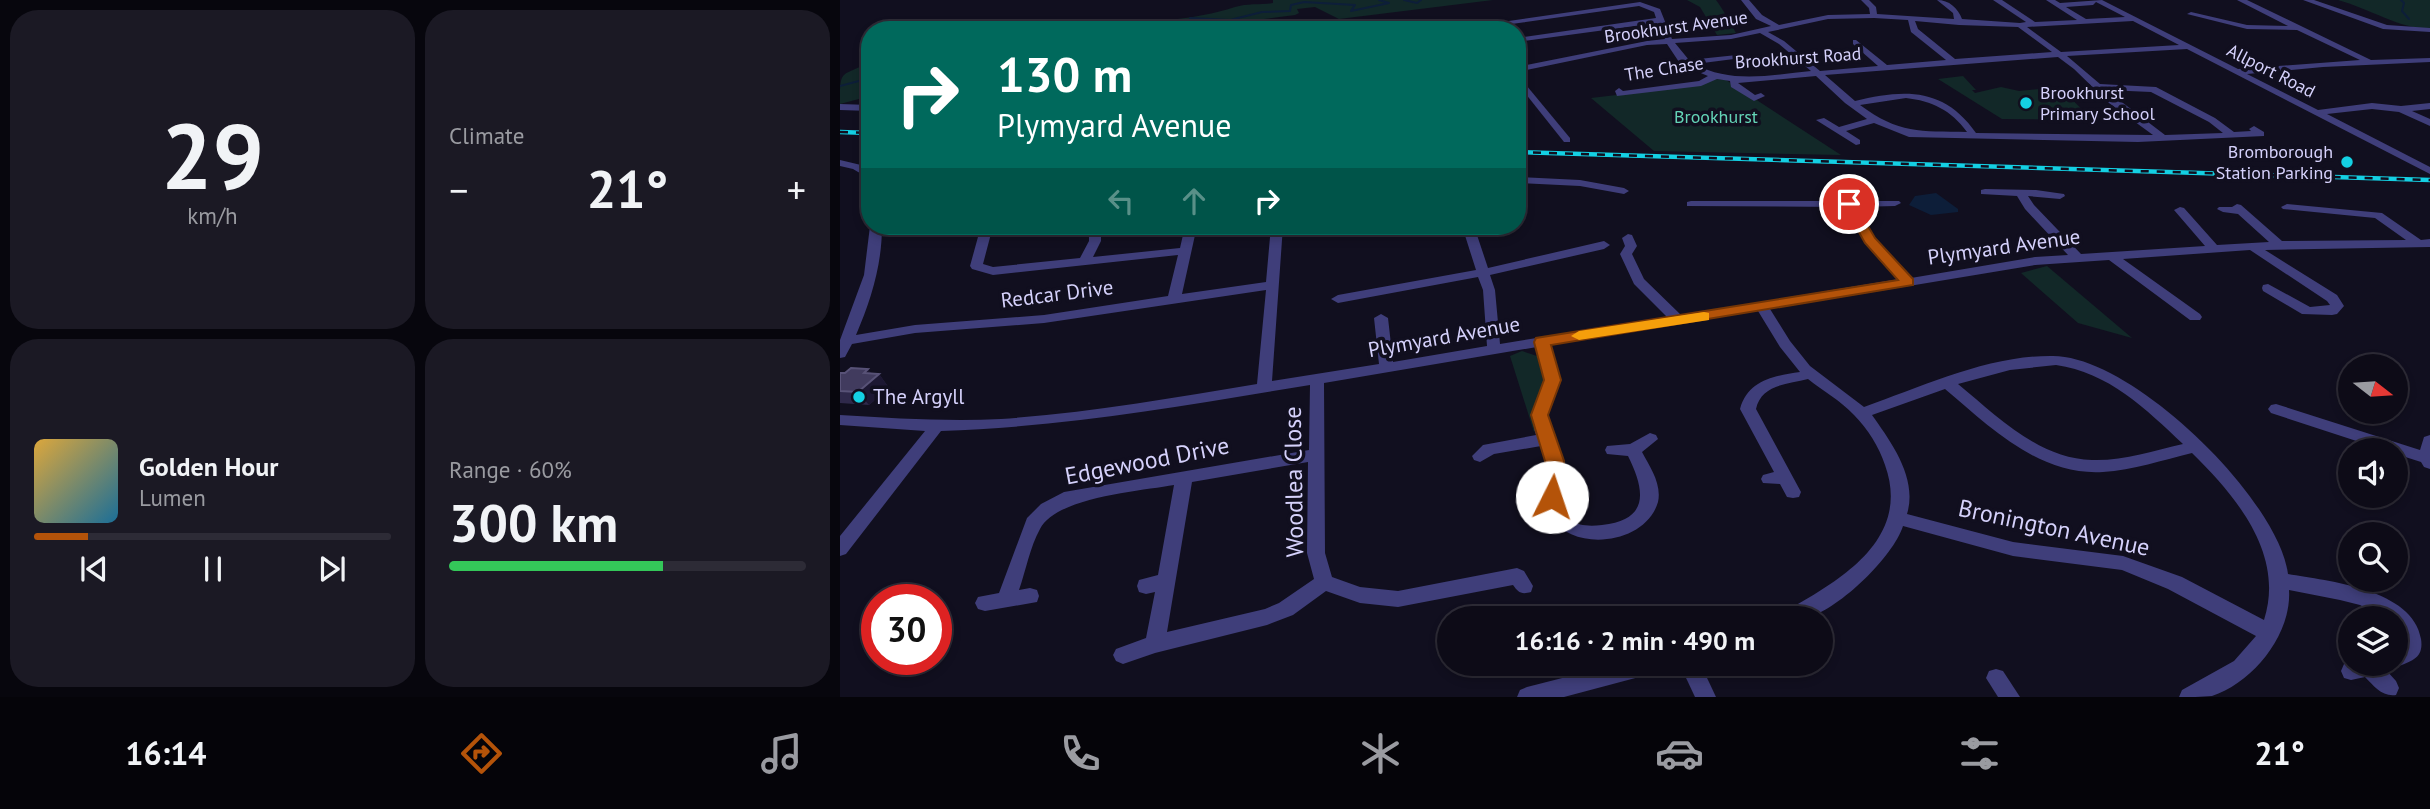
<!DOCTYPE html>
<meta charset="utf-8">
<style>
body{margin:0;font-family:"PT Sans",sans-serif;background:#1b1924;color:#f1f3f6;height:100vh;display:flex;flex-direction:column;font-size:26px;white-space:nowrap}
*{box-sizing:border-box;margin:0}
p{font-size:23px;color:#9a9ba1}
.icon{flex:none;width:38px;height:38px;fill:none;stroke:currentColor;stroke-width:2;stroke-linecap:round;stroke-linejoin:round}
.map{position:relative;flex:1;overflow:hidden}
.sheet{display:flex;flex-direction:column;gap:10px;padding:10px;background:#07060d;width:840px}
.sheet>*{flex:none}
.guide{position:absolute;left:21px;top:21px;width:665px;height:214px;border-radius:28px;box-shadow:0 4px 10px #0003,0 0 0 2px #2d2b36;background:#00695c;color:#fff;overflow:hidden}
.needle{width:46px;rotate:107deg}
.controls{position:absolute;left:1498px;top:354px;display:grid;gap:14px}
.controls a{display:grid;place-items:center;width:70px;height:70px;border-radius:50%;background:#0d0b17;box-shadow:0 4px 10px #0003,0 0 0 2px #2d2b36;font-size:35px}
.speed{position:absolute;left:21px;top:584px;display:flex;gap:14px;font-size:35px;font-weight:700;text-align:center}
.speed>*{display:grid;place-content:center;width:91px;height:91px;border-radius:50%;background:#0d0b17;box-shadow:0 4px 10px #0003,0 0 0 2px #2d2b36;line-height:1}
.speed .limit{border:10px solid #d22;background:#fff;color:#111}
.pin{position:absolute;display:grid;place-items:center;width:60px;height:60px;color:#fff;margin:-30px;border:4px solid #fff;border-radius:50%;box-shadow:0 2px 7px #0007}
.me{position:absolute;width:77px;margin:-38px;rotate:4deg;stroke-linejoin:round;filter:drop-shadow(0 0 5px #0008)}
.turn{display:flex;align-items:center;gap:24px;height:147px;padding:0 21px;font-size:32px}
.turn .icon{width:91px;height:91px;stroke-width:2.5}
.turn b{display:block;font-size:49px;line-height:60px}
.lanes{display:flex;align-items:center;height:66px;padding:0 21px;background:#0003;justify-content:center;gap:35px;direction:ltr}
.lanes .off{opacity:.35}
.big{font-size:52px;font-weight:700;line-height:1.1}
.sheet .card{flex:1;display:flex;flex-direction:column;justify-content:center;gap:10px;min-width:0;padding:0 24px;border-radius:28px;background:#1b1924}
.sheet .dial{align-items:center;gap:0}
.dial b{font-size:91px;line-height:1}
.song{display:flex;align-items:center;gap:21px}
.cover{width:84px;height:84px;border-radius:10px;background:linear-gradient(135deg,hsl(40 70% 55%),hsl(200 70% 35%))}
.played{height:7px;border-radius:4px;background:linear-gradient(90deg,#b45309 15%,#2d2b36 15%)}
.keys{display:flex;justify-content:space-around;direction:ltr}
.heat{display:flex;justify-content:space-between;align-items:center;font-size:38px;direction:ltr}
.charge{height:10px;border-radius:5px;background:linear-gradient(90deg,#34c759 60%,#2d2b36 0)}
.sheet .tiles{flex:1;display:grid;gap:10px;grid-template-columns:repeat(2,1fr)}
.trip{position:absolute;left:597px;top:606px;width:396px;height:70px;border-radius:35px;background:#0d0b17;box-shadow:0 4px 10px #0003,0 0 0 2px #2d2b36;font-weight:700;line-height:70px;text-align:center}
.dock{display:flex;height:112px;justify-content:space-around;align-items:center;background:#050409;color:#9a9ba1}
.dock .icon{width:49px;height:49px}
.dock .selected{color:#b45309}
.dock b{font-size:32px;color:#f1f3f6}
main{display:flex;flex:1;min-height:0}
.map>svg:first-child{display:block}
</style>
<main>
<section class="sheet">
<div class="tiles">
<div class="card dial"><b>29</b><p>km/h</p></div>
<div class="card"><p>Climate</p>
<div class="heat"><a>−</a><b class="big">21°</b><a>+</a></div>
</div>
<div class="card">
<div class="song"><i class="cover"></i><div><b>Golden Hour</b><p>Lumen</p></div></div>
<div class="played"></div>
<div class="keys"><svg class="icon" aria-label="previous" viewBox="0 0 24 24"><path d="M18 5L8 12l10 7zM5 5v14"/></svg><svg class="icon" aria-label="pause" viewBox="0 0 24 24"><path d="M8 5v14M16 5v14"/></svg><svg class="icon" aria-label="next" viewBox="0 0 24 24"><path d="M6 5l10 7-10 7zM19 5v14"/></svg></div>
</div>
<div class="card"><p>Range · 60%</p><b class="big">300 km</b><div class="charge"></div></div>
</div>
</section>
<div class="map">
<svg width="1590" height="697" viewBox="0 0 1590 697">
<rect width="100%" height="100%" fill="#110f1f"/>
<g fill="#122828">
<path d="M433,0h220l-154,19 -24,-12 -18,2 2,4 -4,2 -62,8 -19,7h-141c31,-8 65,-7 98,-10 22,-3 43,-6 64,-13 12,-4 25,-2 38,-4z"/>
<path d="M847,0h29c8,11 13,21 20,33l-19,2 -17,-28z"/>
<path d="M1498,0h92v29c-30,0 -62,-21 -92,-29z"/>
<path d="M30,61v35l-30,8c0,-39 2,-25 30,-43z"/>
<path d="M1123,76l13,14h-4l3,3 26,-6 18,4 40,-4 34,33 -91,-1 -64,-40z"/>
<path d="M876,79l10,1 115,75 -187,-4 -63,-53 93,-11z"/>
<path d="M1207,266l85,72 -54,-15 -57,-50z"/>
<path d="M682,351l15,5 7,27 -10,31 2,16 -2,2 -24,-76z"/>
</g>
<path fill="#0d1e39" d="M1096,193l22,16v3l-27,3 -22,-10 6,-9z"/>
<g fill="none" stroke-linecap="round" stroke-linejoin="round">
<g stroke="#0d1e39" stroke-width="2">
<path d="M564,0l13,3 4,-3"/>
<path d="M1561,0l3,3 -2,8 7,8"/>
<path d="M242,30h18"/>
<path d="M308,30l6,-5h37l3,-2 -4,-5 40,2 32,-8 28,-1 1,-6 13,-3 51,3 -4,6 38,-8 -10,-3"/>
<path d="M0,86l30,-8"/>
</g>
<g fill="#3f3e7a" fill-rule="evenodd">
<path d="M901,0h8l13,15 17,10 49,-10 42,-1 -1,-6 -8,-8h8l7,7 1,7 77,5 -1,-6 -16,-13c12,0 21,8 25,19l58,4 6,-1 -33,-22h9l33,22 42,-2 -31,-20h9l5,3 42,-3 136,69 122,-9 -63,-30 -50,-1 -60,-15 4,-2 56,13 41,1 -51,-26h10l124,60 59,-2v4l-107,5 -76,7 71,36 54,-7 29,3 29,-3v6l-18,2 18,8v7l-31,-14 -27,-3 -45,5 103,53v7l-243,-125 -120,7 33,28 56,3 59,31 19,14 17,-1 -2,-2 5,-3 10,6v4l-126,6 -229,-5 -35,-14 -28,8 14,9v4l-4,1 -40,-25 8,-2 15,9 28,-8 -22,-16 -29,-27 -78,7 17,12 6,-2 4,3 -11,5 -23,-14 -1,-6 -13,-2 -16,7 -84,10 -2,-5 4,-3 4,3 76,-10 9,-5 -27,-11 -14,-21 -20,1 -130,27v-5l130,-26 18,-2 -8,-16 -140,19v-4l139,-20 -2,-6 -15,-6 -170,24h-22l193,-28 20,7 12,30 59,-4 40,-9 -15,-7zM1256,2l29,15 -39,2 -20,-12 27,-2zM1034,18l34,2 3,12 35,28 -59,5 -31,-25h-3v4l25,22 -58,5 -36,-30 -16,-9 60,-13zM1075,21l44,4 59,2 34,25 -97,7 -37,-30zM1293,21l46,24 -118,7 -34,-25zM920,33l19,11 32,27c-39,4 -81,13 -116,-7l39,-5h3v-4l-48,5 -14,-17 56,-4zM1218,57l16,12 35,34 44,32 -177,-2c-32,-46 -72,-44 -121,-32l-30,-26zM1266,90l45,2 58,30 14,11 -58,2zM1066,98c26,3 45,12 61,34 -47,-1 -68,2 -107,-27z"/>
<path d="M1463,0h11l73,25 43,3v4l-47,-3z"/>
<path d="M568,24l19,6h-62l4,-2z"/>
<path d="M440,25h6l1,5h-8z"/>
<path d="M677,74l53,64v4h-6l-47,-59z"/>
<path d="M0,104l30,1v6l-30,-1z"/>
<path d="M0,160l21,5 9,6v8l-17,-10 -13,-3z"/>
<path d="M677,177l63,3 44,8 5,3 -5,3 -44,-8 -63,-3z"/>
<path d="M1145,189l51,1 28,4 1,2 -5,3 -32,-3 6,9 47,49 124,-8 -31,-36 6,-3 4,1 33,37 52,-3 -31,-28 -15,-2 -6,-3 2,-2h13l5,-3 4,1 41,36 124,-1 -31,-22 -92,-9 -2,-2 6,-3 95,9 39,27 9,-1v8l-165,3 72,45 7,11 -7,8 -5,1 -30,-1 -39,-23 -1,-3 1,-3 5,-1 42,23 20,-2 -3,-4 -77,-51 -127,9 77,55 2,3 -2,3h-10l-81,-60 -74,5 -265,44 20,32 20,25 54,41c60,-21 125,-52 189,-51 79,0 225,142 235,218 40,7 125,15 133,65 3,19 -9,22 -25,28l-7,-2 -3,5 10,11 3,7 -3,7c-14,2 -22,-9 -31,-18l-14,3 -7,-2 -3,-7 3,-7 6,-2 46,1v-15l6,-3c-1,-11 -6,-17 -6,-27h-11l-25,-13 -20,-5 -51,-10c3,44 -36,93 -77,106 -10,1 -23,1 -33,1l3,-7 52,-29 22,-25 -88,-47 -46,-19 -109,-14 -110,-30c-10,31 -63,82 -94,91 -8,3 -19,1 -28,1l3,-6c55,-31 128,-72 101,-147 -6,-18 -17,-36 -31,-50 -13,-14 -31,-24 -46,-36 -21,5 -47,6 -52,30l45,83 -2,5 -6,1 -6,-1 -7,-13 -17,-1 -2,-4 2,-4 11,-3 -34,-63c8,-29 34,-33 60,-37l-20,-25 -22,-36 -208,34c5,17 12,35 5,52 -3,7 -7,13 -7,20 -1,14 10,27 13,40 8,28 -15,75 41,68 48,-5 43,-35 26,-69l-21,-2 -2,-4 2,-4 23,-2 20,-11 6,2 2,4 -16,13c8,15 20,32 16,50 -12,42 -83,51 -107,16 -13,-19 0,-47 -10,-72l-47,8 -14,8 -6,-2 -2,-4 11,-11 53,-10c-8,-24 4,-27 7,-49 2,-13 -2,-26 -6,-39l-213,36 1,170 7,24 28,10 38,4 119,-23 7,3 9,15 -2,6c-10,3 -13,0 -18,-7l-115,22 -38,-4 -34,-12 -33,24 -26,10 -112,28 -32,11 -7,-3 -3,-6 3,-6 30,-11 9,-46 -9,2 -7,-2 -2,-6 2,-6 19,-5 16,-90c-33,6 -118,12 -134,44 -10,18 -14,41 -21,61l11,-2 7,2 2,6 -2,6 -52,9 -7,-2 -3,-6 3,-6 21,-4 28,-75 14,-14 23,-12 245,-42 1,-65c-122,20 -244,42 -369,46l-95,123 -6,2v-20l85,-105 -85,-6v-10c54,3 107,7 161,4 86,-6 171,-21 256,-35l9,-94 -222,33 -129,10 -63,11 -7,13 -5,1v-18l24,-65 6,-49h12c0,39 -11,74 -26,109l59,-10 129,-10 124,-19 10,-41 -185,20 -21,-6 -2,-3 11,-40h12l-10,38 10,3 87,-9 9,-17v-15h12v15l-8,16 87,-9 5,-22h12l-15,68 84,-12 5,-56h12l-11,155 107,-17 -5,-46 7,-4 7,4 5,44 94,-16 -4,-56 -5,-13 -140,26 -7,-4 7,-4 138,-25 -14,-44h12l14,42 116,-27 6,4 -6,4 -114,26 5,15 5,54 167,-27 -33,-33 -14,-30 5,-8 -3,-8 6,-4 4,1 5,11 -5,8 12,25 37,36 218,-36 -34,-36 -20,-36 -158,-1v-4l4,-1h208l2,2 -6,3 -39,1 18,31 37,40 124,-21 33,-2 -43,-46 -8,-13 -36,-2v-4zM1216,365c52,7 90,44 127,79 -30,7 -60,17 -91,16 -53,-1 -95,-44 -134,-76l52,-14zM1105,389c45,38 94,87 158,83 30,-2 60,-12 89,-19 45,44 93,102 72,167l-82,-43 -59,-21 -110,-14 -106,-28c11,-36 -16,-72 -35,-99zM468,462l-1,91 7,26 -35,24 -14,6 -98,23 25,-150z"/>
<path d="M1436,404l144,46 4,-13 6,-2v34l-6,-2 -3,-5 -25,-8v-4h-12l-113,-37 -3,-4 3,-4z"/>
<path d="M781,663h47l-3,7 -7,2 -94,25h-47l3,-7 7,-3z"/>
<path d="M839,663h21l16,34h-21z"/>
<path d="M1156,669l7,2 17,26h-22l-12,-19 3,-7z"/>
</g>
<defs>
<g id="rail">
<path d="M0,132l30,1"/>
<path d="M677,152l913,28"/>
</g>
</defs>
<use href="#rail" stroke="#14d0e3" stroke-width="4.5"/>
<use href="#rail" stroke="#110f1f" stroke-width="2.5" stroke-dasharray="8" stroke-linecap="butt"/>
</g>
<path fill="#2f294b" d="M0,373l39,1 10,14 -20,17 -29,-2z"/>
<path fill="#1c1732" d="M28,369l7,9 4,-4 10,14 -20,17 -11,-13 6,-19z"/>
<path fill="#413b5e" stroke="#585277" stroke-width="2" d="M11,368l17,1 -4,4 15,1 -21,18 -18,-1v-18h5z"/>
<path fill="#b45309" stroke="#753606" stroke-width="2" d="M1009,200l6,4 20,34 38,41v6l-362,60 10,35 -13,35 16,46 -2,36 -3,6h-14l-2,-6 2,-36 -14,-46 13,-35 -10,-38 2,-4 362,-58 -33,-37 -22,-39z"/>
<path fill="#f59e0b" d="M864,312l5,1v7l-130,20 -8,-4 8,-5z"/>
<g fill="#14d0e3" stroke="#110f1f" stroke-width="2.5">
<circle cx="1186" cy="103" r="7"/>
<circle cx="1507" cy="162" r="7"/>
<circle cx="19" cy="397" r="7"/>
</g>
<g text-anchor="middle" stroke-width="7" stroke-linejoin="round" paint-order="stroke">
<g font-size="18" fill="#d5d1fb" stroke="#110f1f">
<text transform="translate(836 27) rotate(-8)" y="6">Brookhurst Avenue</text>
<text transform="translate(958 58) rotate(-4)" y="6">Brookhurst Road</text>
<text transform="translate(824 69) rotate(-9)" y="6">The Chase</text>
<text transform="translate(1431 71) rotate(27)" y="6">Allport Road</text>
</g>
<g font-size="18" fill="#d5d1fb" stroke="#110f1f" text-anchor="start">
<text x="1200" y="99">Brookhurst<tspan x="1200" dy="21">Primary School</tspan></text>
<text x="1493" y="158" text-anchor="end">Bromborough<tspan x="1493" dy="21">Station Parking</tspan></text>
</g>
<g font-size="18" fill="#64d4b7" stroke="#110f1f">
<text x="876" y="123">Brookhurst</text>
</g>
<g font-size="21" fill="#d5d1fb" stroke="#110f1f">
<text transform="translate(1164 247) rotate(-8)" y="7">Plymyard Avenue</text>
<text transform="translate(217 294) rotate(-7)" y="7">Redcar Drive</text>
<text transform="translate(604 337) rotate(-10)" y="7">Plymyard Avenue</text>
</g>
<g font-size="21" fill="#d5d1fb" stroke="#110f1f" text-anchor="start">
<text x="33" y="404">The Argyll</text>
</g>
<g font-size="24" fill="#d5d1fb" stroke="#110f1f">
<text transform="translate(307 461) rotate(-11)" y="8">Edgewood Drive</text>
<text transform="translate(454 482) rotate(-91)" y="8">Woodlea Close</text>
<text transform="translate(1214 528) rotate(12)" y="8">Bronington Avenue</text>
</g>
</g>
</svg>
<div class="controls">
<a><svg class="needle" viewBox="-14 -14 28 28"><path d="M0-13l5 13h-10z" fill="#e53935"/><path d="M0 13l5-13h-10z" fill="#9a9ba1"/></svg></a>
<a><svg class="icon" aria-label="sound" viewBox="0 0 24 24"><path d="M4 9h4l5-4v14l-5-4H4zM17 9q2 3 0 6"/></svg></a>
<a><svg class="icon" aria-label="search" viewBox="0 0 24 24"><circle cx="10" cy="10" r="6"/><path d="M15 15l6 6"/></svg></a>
<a><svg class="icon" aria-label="layers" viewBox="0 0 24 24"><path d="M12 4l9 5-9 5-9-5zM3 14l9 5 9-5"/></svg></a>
</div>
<div class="speed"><div class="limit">30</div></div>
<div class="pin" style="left:1009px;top:204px;background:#d93025"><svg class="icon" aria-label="arrive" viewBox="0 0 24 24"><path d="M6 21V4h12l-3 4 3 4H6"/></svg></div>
<svg class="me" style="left:712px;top:497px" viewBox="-20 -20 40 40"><circle r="19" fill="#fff"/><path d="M0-13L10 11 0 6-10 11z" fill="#b45309"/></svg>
<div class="trip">16:16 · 2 min · 490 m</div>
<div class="guide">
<div class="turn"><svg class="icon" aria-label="right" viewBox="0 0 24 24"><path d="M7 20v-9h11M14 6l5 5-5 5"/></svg><div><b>130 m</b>Plymyard Avenue</div></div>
<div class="lanes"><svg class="icon off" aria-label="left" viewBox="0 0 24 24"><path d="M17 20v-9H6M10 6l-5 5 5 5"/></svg><svg class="icon off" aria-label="ahead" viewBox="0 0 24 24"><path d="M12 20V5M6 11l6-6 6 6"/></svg><svg class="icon" aria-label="right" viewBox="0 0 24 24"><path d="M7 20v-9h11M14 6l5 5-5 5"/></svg></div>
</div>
</div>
</main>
<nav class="dock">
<b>16:14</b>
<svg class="icon selected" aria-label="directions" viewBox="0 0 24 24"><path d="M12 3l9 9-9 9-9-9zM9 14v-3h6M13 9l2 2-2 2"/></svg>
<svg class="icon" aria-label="music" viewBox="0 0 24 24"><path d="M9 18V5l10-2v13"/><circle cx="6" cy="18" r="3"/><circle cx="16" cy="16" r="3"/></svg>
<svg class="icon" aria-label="phone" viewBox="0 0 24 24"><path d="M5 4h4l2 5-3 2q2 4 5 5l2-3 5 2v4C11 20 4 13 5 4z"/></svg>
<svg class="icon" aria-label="climate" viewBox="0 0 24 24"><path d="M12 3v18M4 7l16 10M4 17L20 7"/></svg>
<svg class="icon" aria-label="car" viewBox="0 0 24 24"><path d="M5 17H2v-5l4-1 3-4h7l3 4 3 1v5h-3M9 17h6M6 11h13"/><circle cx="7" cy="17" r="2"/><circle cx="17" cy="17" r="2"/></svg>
<svg class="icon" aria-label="filters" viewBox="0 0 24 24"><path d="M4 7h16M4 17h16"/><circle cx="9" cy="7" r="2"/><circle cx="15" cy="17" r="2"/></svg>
<b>21°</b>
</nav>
